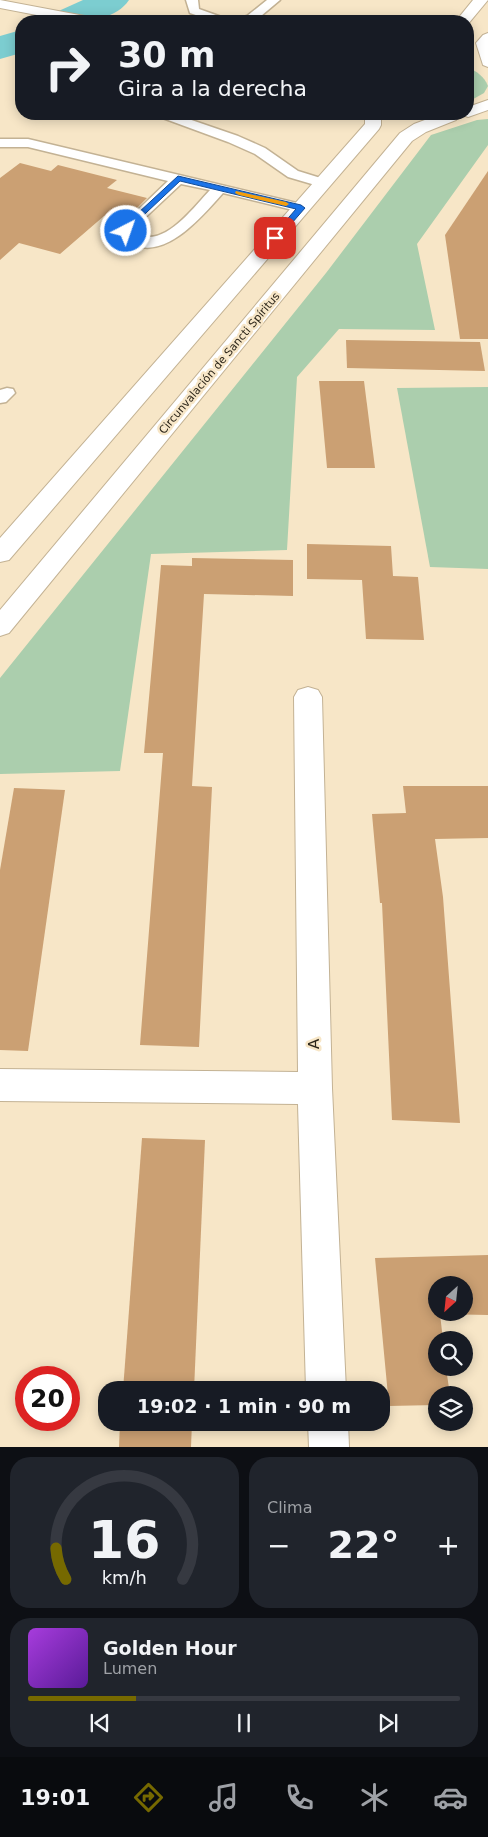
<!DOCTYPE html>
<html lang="es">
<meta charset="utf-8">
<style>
body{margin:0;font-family:"DejaVu Sans",sans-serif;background:#20242c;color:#f1f3f6;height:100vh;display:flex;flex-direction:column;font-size:19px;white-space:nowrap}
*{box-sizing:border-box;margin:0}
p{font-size:16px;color:#9ea1a6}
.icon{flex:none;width:28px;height:28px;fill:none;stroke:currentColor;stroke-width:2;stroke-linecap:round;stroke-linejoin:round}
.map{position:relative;height:1447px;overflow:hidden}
.details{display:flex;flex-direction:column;gap:10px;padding:10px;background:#0d0f14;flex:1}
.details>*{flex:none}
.top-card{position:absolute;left:15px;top:15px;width:459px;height:105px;border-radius:20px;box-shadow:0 2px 12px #0003;background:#171b24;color:#f1f3f6;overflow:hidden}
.needle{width:32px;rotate:207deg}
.tools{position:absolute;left:428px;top:1276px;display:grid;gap:10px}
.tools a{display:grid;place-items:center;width:45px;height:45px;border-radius:50%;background:#171b24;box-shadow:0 2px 12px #0003;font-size:25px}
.speed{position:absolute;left:15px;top:1366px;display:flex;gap:10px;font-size:25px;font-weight:700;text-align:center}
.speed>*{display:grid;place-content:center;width:65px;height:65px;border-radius:50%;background:#171b24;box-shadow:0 2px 12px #0003;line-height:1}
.speed .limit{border:8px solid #d22;background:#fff;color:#111}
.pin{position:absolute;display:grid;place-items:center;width:42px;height:42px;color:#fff;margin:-21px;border-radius:10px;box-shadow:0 2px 8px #0006}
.me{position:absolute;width:55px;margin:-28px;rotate:41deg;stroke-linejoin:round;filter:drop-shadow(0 0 4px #0008)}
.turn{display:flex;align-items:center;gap:18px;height:105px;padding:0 20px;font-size:22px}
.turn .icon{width:65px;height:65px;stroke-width:2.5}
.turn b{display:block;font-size:35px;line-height:42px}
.big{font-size:38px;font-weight:600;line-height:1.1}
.details .widget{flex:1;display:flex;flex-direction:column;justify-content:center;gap:8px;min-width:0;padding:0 18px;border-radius:20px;background:#20242c}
.details .dial{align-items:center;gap:0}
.dial svg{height:130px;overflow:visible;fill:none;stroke:#363941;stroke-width:7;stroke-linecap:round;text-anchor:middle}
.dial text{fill:#f1f3f6;stroke:none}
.song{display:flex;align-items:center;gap:15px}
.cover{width:60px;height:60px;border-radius:8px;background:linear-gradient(135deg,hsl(280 70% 55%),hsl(270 70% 35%))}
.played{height:5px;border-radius:2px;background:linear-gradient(90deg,#766900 25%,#363941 25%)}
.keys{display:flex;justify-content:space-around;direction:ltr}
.heat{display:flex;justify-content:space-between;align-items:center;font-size:28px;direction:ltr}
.details .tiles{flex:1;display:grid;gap:10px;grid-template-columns:1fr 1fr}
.widget:last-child{grid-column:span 2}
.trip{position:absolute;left:98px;top:1381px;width:292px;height:50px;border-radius:20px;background:#171b24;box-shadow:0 2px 12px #0003;font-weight:600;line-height:50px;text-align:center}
.tab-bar{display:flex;height:80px;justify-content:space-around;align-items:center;background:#090b0e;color:#9ea1a6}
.tab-bar .icon{width:35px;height:35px}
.tab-bar .on{color:#766900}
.tab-bar b{font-size:22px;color:#f1f3f6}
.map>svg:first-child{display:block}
</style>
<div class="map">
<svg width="488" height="1447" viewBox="0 0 488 1447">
<rect width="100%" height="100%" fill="#f7e6c7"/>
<g fill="#abcead">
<path d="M468,67c9,5 16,9 20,19l-4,7 -16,9z"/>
<path d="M488,119v26l-71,99 18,86 -96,-1 -42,48 -10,173 -136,4 -31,217 -120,3v-96l326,-405 105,-138 46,-15z"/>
<path d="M488,387v182l-58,-2 -33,-179z"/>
</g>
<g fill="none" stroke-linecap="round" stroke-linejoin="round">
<g fill="#7ccdd0" fill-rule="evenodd">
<path d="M83,0h46c-16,24 -57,23 -82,21l5,-7z"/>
<path d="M21,30v23l-21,6v-23z"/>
</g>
</g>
<g fill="#cba073" fill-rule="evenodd">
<path d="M20,163l31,8 7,-6 59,15 -10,8 40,10 -23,23 -20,-5 -44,38 -41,-11 -19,17v-82z"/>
<path d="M488,171v168h-28l-15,-104z"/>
<path d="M346,340l134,2 5,29 -138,-3z"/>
<path d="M319,381h45l11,87h-48z"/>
<path d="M307,544l84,2 2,30 25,1 6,63 -58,-1 -4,-59 -55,-1z"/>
<path d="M192,558l101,2v36l-89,-2 -12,192 20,1 -13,260 -59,-2 23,-292h-19l17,-188 31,1z"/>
<path d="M403,786h85v52l-53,1 8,58 17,226 -68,-3 -10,-217h-2l-8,-89 34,-1z"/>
<path d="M14,788l51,2 -37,261 -28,-1v-180z"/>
<path d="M142,1138l63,2 -11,250h-71z"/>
<path d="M488,1255v60l-48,-1 3,26h-7v28h10l4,27h-14v10l-47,1 -14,-148zM436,1285h28v27h-28z"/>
<path d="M120,1422h72l-1,25h-72z"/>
</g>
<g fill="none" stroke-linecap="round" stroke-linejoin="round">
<defs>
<g id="lane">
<path d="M186,0h12l1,9 28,10 2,2h-16l-23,-8z"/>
<path d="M267,0h13l-25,21h-22l2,-2 12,-3z"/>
<path d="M158,114h16l64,22 27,12 33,23 29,9 2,3 -7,4 -34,-10 -33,-23 -27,-12 -68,-25z"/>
<path d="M0,139h28l273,65 7,4 -7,4 -78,-19c-20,22 -57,68 -91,51 -9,-4 -12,-7 -12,-17l48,-46 -140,-34h-28zM181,184l29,6c-18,19 -47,60 -76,43v-5z"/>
<path d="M7,388l6,1 2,4 -9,9 -6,1v-13z"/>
</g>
<g id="street">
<path d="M308,687l10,3 4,7 10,391 14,302h-40l-8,-286 -298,-3v-32l298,3 -4,-375 4,-7z"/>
<path d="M308,1422h40l1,25h-40z"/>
</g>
<g id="highway">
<path d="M0,0l90,17 5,1 2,3h-29l-68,-13z"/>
<path d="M473,0h15l-20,24v-3h-12z"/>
<path d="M488,33v34l-5,-2 -7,-22 7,-8z"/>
<path d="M488,100v10l-20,7 -7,-3h7v-7z"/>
<path d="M365,114h16v11l-2,4 -370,431 -9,2v-24l365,-414z"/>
<path d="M441,114h16l1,2 -2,4 -30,12 -14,9 -403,492 -9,3v-26l400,-477 14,-9z"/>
</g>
</defs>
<use href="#lane" stroke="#c3b294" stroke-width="3"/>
<use href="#street" stroke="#c3b294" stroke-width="2"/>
<use href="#highway" stroke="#c3b294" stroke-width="2"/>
<use href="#lane" fill="#fff" fill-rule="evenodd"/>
<use href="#street" fill="#fff" fill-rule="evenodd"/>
<use href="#highway" fill="#fff" fill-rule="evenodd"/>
</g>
<path fill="#1a73e8" stroke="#114b97" d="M178,176l123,29 4,3 -27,31 -3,1 -4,-2 25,-29 -116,-28 -50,47 -2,5h-5l1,-7z"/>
<path fill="#f59e0b" d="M236,191l50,11 3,2 -3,2 -47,-11 -4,-2z"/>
<g text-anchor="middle" stroke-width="5" stroke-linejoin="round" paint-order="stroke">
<g font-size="11" fill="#2c261a" stroke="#f7e6c7">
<text transform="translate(219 363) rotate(-50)" y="4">Circunvalación de Sancti Spíritus</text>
</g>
<g font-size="15" fill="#2c261a" stroke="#f7e6c7">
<text transform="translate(314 1044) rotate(-91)" y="5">A</text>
</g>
</g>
</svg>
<div class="tools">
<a><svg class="needle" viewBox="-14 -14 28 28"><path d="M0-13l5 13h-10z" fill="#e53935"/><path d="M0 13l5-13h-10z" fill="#9ea1a6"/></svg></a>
<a><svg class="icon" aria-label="search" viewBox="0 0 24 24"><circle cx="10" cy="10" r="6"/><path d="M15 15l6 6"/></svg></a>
<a><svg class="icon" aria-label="layers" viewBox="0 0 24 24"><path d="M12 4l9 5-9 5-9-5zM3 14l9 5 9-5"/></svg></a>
</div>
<div class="speed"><div class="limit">20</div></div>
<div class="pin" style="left:275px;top:238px;background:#d93025"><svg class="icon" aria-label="arrive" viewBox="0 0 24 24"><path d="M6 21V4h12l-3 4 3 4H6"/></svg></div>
<svg class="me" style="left:126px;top:231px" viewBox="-20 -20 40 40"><circle r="17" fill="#1a73e8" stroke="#fff" stroke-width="3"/><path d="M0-11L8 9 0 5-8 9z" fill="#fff"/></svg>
<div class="trip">19:02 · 1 min · 90 m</div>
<div class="top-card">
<div class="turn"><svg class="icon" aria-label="right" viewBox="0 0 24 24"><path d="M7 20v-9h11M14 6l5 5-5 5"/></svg><div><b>30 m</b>Gira a la derecha</div></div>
</div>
</div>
<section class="details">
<div class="tiles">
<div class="widget dial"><svg viewBox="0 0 100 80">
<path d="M14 69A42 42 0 1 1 86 69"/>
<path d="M14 69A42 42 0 0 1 8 50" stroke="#766900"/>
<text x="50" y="56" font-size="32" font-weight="700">16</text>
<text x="50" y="72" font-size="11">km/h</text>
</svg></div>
<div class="widget"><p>Clima</p>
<div class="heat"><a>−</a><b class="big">22°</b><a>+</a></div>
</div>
<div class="widget">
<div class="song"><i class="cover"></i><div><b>Golden Hour</b><p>Lumen</p></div></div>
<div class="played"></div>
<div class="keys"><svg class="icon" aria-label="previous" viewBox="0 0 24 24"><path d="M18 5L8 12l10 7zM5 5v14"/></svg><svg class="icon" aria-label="pause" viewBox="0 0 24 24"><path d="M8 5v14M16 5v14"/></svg><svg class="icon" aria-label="next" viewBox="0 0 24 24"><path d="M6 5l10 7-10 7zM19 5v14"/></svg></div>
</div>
</div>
</section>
<nav class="tab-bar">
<b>19:01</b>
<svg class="icon on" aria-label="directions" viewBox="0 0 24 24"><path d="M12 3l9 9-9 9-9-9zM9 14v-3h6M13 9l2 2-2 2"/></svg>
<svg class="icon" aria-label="music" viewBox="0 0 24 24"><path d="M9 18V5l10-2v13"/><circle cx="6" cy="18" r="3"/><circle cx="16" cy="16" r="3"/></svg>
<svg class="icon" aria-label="phone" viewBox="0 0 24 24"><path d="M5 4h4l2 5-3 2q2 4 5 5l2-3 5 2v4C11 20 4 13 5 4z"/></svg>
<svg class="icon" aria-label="climate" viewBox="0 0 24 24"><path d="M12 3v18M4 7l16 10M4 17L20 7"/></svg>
<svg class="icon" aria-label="car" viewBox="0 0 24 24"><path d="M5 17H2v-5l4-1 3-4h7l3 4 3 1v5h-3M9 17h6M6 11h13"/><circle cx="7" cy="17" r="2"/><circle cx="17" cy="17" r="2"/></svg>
</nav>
